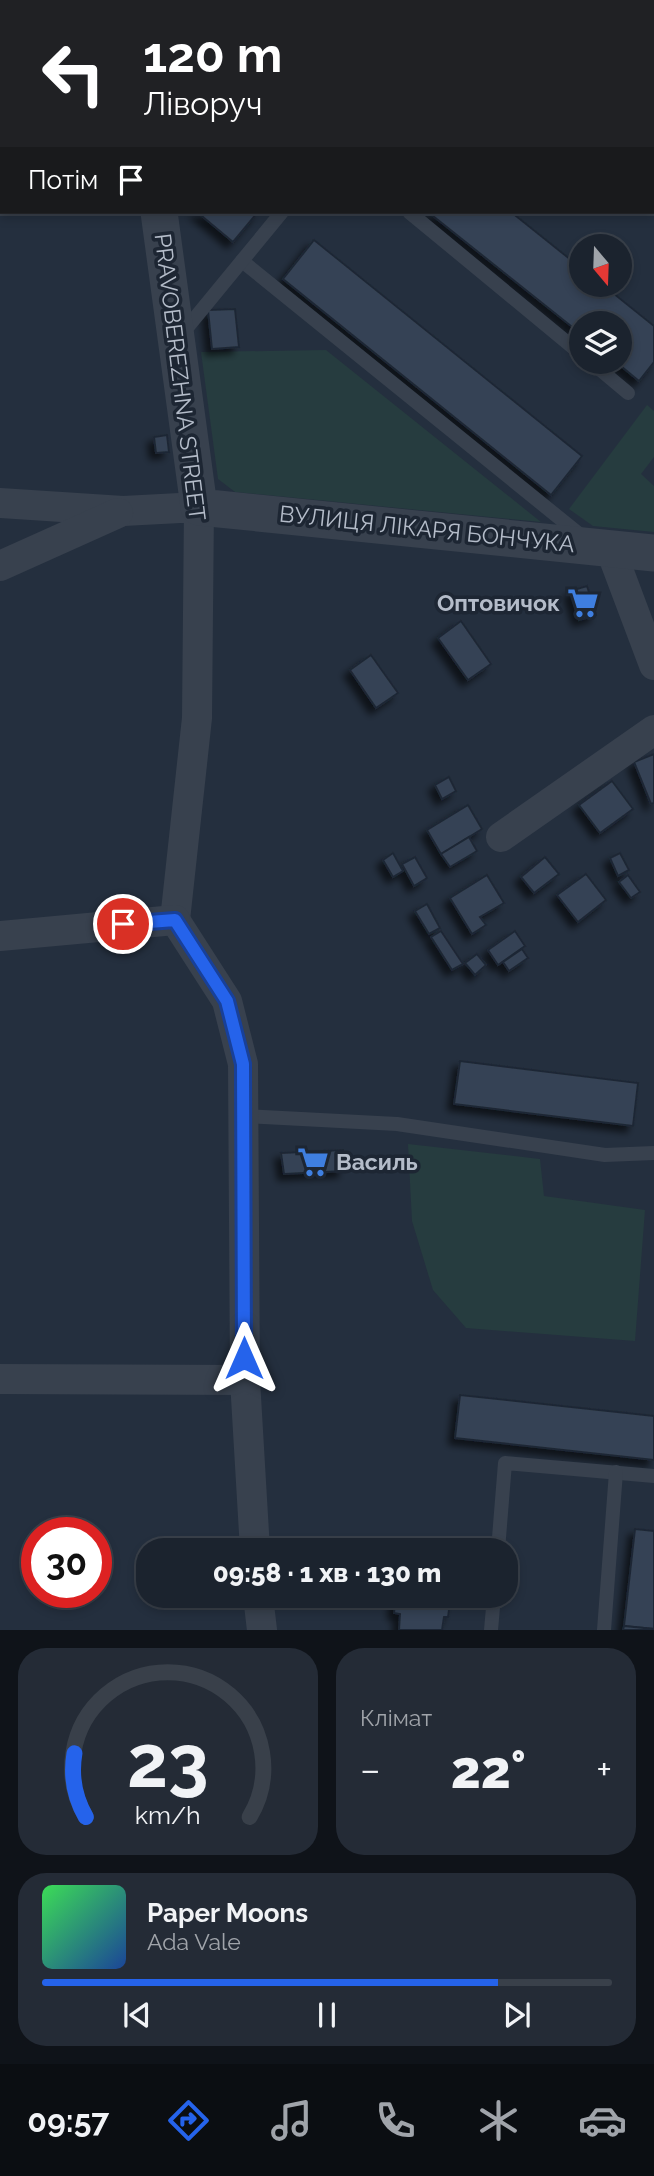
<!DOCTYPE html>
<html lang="uk">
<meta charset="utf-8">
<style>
body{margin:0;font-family:Raleway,sans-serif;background:#242b36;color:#f1f3f6;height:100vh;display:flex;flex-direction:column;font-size:26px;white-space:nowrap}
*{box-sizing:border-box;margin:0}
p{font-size:23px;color:#a0a4aa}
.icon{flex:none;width:38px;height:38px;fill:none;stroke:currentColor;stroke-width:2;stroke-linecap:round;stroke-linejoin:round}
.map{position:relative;height:1630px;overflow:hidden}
.side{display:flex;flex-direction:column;gap:18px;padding:18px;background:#0f1319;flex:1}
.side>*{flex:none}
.guide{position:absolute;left:0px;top:0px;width:654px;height:214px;box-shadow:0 4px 10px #0003,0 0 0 2px #39404a;background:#202124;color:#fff;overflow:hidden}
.needle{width:46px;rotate:161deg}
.buttons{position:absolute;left:569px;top:234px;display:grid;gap:14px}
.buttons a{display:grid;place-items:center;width:63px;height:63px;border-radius:50%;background:#1b232e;box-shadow:0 4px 10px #0003,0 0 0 2px #39404a;font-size:35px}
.speed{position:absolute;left:21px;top:1517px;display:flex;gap:14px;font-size:35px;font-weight:700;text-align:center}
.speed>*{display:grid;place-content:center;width:91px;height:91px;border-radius:50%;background:#1b232e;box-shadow:0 4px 10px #0003,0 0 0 2px #39404a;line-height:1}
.speed .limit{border:10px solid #d22;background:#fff;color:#111}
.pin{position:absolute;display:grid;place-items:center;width:60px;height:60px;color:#fff;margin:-30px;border:4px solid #fff;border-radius:50%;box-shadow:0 2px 7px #0007}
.me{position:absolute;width:77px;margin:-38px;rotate:0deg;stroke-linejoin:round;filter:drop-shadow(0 0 5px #0008)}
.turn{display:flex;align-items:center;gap:24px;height:147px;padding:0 28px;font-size:32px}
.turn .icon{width:91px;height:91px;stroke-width:2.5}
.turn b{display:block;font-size:49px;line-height:60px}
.then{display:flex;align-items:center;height:66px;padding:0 28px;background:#0003;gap:14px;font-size:26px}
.big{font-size:52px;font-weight:800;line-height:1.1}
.side .widget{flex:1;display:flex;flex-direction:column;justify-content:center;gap:10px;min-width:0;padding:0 24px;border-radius:28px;background:#242b36}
.side .dial{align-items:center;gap:0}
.dial svg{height:182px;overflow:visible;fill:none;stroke:#39404a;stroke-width:7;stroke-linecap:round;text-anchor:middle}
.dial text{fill:#f1f3f6;stroke:none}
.song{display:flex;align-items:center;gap:21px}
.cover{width:84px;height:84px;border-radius:10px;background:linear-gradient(135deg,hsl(130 70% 55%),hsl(220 70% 35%))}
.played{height:7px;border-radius:4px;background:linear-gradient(90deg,#2563eb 80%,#39404a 80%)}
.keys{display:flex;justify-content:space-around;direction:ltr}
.heat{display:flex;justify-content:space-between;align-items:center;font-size:38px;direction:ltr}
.side .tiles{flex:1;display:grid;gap:18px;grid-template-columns:1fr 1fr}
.widget:last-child{grid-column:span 2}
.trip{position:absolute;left:136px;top:1538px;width:382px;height:70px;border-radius:28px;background:#1b232e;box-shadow:0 4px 10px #0003,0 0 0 2px #39404a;font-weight:800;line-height:70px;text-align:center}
.tab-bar{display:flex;height:112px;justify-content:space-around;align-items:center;background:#0b0e12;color:#a0a4aa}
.tab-bar .icon{width:49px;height:49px}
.tab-bar .selected{color:#2563eb}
.tab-bar b{font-size:32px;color:#f1f3f6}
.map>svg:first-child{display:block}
</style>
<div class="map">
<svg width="654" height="1630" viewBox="0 0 654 1630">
<defs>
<filter id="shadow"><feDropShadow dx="-6" dy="6" stdDeviation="3.5" flood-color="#0009"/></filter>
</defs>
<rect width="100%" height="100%" fill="#242f3e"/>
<g fill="#263c3f">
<path d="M326,350l215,172 -306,-30 -17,-13 -17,-127z"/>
<path d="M647,405l7,6v46l-13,17 13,12v46l-61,-6 -24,-17z"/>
<path d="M408,1144l132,15 4,37 101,14 -10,131 -169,-13 -33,-38 -21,-69z"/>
</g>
<g fill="#364354" stroke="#1f2835" stroke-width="2" filter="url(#shadow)">
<path d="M0,0l42,2h-40v54z"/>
<path d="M173,0h60l-1,2z"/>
<path d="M369,0h65l-66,2z"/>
<path d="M653,112l1,1v66l-1,-1z"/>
<path d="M197,212h61l-25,30z"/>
<path d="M428,212h83l70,56v17h22l51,41v36l-15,19 -23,-19h4v-38h-39v10z"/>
<path d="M314,240l268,216 -31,39 -268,-216z"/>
<path d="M235,309l4,38 -27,2 -4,-39z"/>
<path d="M167,435l2,17 -13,1 -2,-16z"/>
<path d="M587,586l9,29 -17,5 -9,-29z"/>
<path d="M461,621l30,43 -23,16 -30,-42z"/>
<path d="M371,655l27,38 -22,15 -26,-38z"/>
<path d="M654,754v49l-3,1 -17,-42z"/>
<path d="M449,777l7,14 -14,8 -7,-14z"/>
<path d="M612,781l21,28 -33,24 -21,-28z"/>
<path d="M468,805l14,24 -41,25 -14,-24z"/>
<path d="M469,837l8,14 -27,16 -9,-13z"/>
<path d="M393,853l10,18 -10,6 -10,-17z"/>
<path d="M620,853l9,17 -11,6 -8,-18z"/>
<path d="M415,857l12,21 -13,8 -12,-22z"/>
<path d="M545,857l14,17 -25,19 -13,-16z"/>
<path d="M586,874l20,26 -28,22 -21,-27z"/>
<path d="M487,875l17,28 -24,14 6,8 -14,9 -22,-36z"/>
<path d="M628,875l12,17 -9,6 -12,-16z"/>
<path d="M427,904l13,24 -11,6 -14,-23z"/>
<path d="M441,931l22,33 -11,6 -21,-33z"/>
<path d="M515,931l10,15 -27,19 -10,-15z"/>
<path d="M522,949l6,9 -19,13 -6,-9z"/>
<path d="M477,954l9,11 -11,10 -10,-12z"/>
<path d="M460,1061l178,22 -5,43 -179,-22z"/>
<path d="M343,1150l1,21 -60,3 -3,-21z"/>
<path d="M460,1395l194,21v44l-199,-22z"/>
<path d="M635,1529l19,2v98l-30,-3z"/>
<path d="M396,1596h55l-3,21h-4l-2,13h-43l1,-16 -6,-1z"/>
<path d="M624,1626l30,3v1h-31z"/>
</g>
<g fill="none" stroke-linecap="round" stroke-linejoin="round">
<g stroke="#38414e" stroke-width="14">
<path d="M250,2l1,-2"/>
<path d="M455,2l1,-2"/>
<path d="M0,177l2,13"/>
<path d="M653,195l1,1"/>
<path d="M0,206h2"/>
<path d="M409,212l172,142"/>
<path d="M242,261l342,277"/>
<path d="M181,335l101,-123"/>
<path d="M591,362l37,31"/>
<path d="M244,1116l153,8 208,31 49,-2"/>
<path d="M498,1550l7,-87 149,13"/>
<path d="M491,1630l3,-34"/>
<path d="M604,1630l12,-158"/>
</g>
<g stroke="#38414e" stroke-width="30">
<path d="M0,503l123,8 76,-4 -2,211 -22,202"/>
<path d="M610,548l44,117"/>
<path d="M0,566l118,-53"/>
<path d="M501,837l153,-107"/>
<path d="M175,920l52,81 16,63 2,316 10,170"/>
<path d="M0,936l175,-16"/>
<path d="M0,1379l245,1"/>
<path d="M258,1596l4,34"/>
</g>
<g stroke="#38414e" stroke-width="37">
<path d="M131,0v2"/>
<path d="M159,212l40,295 455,46"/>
</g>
</g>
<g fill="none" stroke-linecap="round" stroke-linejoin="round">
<defs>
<path id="route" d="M123,924l52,-4 52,81 16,63 1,294"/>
</defs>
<use href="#route" stroke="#184099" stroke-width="18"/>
<use href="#route" stroke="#2563eb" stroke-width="12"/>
</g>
<defs>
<symbol id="supermarket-bare" viewBox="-9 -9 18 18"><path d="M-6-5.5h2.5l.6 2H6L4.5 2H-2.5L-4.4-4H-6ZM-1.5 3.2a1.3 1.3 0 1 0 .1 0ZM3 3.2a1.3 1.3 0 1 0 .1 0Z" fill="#3f7fe0" stroke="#1d2633" stroke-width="2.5" paint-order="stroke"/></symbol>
</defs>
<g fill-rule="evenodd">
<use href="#supermarket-bare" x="561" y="581" width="44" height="44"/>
<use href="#supermarket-bare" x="291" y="1140" width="44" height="44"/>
</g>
<g text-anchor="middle" stroke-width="7" stroke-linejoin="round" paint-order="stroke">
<g font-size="23" fill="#b4bcc9" stroke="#1d2633">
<text transform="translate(180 377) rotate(83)" y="8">PRAVOBEREZHNA STREET</text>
<text transform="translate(427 529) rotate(6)" y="8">ВУЛИЦЯ ЛІКАРЯ БОНЧУКА</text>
</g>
<g font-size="23" font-weight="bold" fill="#b4bcc9" stroke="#1d2633" text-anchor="end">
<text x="560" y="611">Оптовичок</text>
<text x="336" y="1170" text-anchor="start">Василь</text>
</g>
</g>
</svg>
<div class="buttons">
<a><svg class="needle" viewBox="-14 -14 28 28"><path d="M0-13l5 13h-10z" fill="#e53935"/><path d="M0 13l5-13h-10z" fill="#a0a4aa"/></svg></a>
<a><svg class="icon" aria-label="layers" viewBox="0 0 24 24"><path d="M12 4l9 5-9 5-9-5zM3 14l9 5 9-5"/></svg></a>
</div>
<div class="speed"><div class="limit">30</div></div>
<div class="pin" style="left:123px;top:924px;background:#d93025"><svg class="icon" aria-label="arrive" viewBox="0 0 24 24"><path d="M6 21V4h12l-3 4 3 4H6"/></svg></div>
<svg class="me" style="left:244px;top:1358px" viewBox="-20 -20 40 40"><path d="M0-17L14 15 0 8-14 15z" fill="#2563eb" stroke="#fff" stroke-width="4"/></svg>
<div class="trip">09:58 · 1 хв · 130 m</div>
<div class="guide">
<div class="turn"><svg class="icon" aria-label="left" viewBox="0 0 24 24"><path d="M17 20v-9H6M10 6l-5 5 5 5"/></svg><div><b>120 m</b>Ліворуч</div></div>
<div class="then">Потім<svg class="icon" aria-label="arrive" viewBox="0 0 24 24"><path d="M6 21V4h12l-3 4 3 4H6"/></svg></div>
</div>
</div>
<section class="side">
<div class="tiles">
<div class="widget dial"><svg viewBox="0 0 100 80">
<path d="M14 69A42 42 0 1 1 86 69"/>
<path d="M14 69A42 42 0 0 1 9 41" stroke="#2563eb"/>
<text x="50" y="56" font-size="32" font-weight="700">23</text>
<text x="50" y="72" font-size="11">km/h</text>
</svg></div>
<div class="widget"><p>Клімат</p>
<div class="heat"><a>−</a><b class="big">22°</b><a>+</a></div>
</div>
<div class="widget">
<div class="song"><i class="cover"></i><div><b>Paper Moons</b><p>Ada Vale</p></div></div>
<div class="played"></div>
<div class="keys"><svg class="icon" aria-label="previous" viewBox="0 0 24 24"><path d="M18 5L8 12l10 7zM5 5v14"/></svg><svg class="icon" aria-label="pause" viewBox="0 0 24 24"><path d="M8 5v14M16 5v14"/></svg><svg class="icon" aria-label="next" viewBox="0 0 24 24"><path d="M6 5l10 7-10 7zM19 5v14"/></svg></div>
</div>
</div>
</section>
<nav class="tab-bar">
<b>09:57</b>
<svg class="icon selected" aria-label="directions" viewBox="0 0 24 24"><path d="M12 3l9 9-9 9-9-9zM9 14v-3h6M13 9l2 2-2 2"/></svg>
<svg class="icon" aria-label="music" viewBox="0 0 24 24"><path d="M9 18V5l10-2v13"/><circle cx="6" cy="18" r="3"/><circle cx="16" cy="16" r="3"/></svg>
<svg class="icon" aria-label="phone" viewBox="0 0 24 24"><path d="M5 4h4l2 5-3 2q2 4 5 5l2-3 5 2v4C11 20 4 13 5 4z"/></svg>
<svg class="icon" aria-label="climate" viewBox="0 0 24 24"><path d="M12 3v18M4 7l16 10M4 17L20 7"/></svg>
<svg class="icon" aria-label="car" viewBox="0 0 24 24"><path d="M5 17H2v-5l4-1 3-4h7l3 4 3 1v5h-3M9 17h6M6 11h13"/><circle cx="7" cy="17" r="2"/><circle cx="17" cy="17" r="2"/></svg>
</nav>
